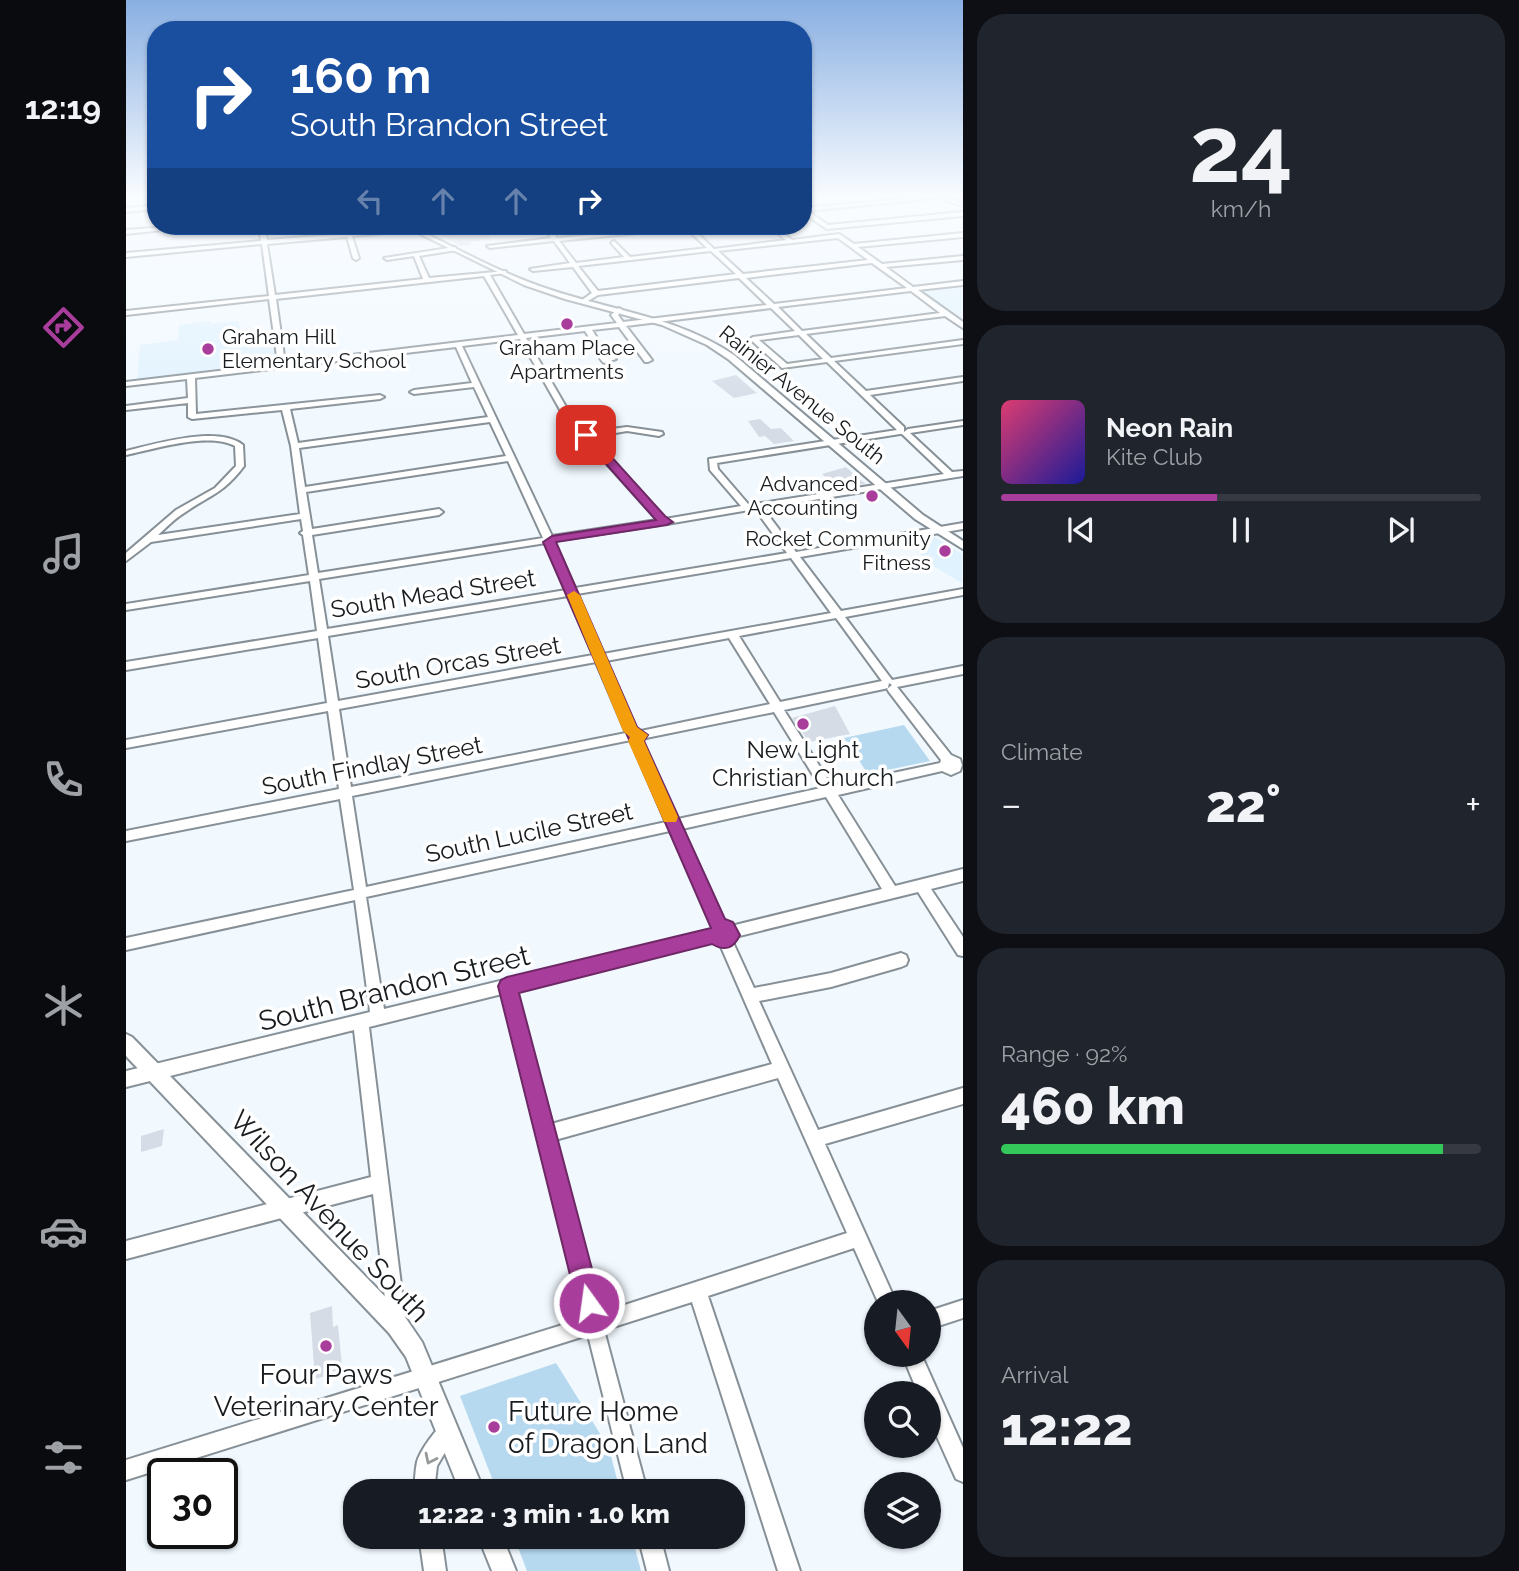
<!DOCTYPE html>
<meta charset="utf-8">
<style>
body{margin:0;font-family:Raleway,sans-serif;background:#20242c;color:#f1f3f6;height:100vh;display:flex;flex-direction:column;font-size:26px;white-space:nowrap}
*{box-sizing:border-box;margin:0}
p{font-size:23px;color:#9ea1a6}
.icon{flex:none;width:38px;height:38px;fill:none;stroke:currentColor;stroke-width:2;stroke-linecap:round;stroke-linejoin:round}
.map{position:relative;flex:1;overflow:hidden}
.panel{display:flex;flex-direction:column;gap:14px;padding:14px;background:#0d0f14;width:556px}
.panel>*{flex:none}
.hud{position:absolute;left:21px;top:21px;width:665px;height:214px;border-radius:28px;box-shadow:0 2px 5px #0004;background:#1a4fa0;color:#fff;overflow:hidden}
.needle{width:46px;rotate:165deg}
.tools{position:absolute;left:738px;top:1290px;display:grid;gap:14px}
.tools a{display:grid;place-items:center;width:77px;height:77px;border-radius:50%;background:#171b24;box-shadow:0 2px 5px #0004;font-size:35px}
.speed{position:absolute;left:21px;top:1458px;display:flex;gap:14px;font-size:35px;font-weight:700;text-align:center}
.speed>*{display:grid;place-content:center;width:91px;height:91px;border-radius:50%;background:#171b24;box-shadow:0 2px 5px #0004;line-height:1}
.speed .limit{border:4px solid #111;border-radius:10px;background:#fff;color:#111}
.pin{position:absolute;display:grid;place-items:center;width:60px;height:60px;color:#fff;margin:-30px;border-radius:14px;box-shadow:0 4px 10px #0006}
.me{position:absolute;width:77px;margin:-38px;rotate:346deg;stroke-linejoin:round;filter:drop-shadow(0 0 5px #0008)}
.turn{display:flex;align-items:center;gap:24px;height:147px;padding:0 28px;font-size:32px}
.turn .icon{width:91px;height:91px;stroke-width:2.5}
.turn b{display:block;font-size:49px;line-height:60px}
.lanes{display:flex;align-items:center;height:66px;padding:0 28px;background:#0003;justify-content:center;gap:35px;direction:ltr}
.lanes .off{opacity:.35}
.big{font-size:52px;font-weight:800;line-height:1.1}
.panel .widget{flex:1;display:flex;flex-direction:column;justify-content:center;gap:10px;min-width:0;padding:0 24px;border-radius:28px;background:#20242c}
.panel .dial{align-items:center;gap:0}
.dial b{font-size:91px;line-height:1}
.song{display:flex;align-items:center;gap:21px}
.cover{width:84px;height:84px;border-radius:10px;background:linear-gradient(135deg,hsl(340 70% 55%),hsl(240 70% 35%))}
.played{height:7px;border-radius:4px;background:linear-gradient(90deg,#a93d9c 45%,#363941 45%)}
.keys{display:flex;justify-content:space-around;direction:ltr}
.heat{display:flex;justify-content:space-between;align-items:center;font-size:38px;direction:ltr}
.charge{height:10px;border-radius:5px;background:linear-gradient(90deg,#34c759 92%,#363941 0)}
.trip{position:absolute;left:217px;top:1479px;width:402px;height:70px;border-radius:28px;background:#171b24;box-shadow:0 2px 5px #0004;font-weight:800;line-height:70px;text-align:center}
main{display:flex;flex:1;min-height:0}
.menu{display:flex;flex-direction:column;width:126px;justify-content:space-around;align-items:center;background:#090b0e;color:#9ea1a6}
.menu .icon{width:49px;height:49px}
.menu .active{color:#a93d9c}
.menu b{font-size:32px;color:#f1f3f6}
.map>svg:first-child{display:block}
</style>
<main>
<nav class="menu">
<b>12:19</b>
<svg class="icon active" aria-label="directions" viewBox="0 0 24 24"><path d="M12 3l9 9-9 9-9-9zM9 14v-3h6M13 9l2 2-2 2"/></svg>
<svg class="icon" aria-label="music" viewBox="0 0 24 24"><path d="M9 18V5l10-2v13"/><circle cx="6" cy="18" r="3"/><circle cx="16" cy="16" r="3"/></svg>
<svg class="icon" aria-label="phone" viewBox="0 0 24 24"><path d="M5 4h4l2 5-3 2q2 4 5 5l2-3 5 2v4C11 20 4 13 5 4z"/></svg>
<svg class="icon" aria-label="climate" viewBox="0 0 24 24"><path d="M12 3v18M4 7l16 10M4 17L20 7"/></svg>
<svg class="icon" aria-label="car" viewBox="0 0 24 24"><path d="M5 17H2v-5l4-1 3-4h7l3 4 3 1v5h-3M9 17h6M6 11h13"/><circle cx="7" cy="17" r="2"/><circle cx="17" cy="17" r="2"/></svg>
<svg class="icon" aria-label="filters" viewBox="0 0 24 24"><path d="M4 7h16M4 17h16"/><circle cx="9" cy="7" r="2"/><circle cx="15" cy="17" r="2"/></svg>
</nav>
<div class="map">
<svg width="837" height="1571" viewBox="0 0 837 1571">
<rect width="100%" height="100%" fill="#f1f9ff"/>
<g fill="#e0f2fe">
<path d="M836,286v35l-41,-31z"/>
<path d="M84,321l1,3 28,-3 1,15 33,-4 4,32 -140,17 3,-36 38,-5 1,-15z"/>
<path d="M807,536l29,18v29l-34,-20 -19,-24z"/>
</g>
<g fill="#b6d9ef">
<path d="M778,725l26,36 -62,13 -24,-36z"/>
<path d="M430,1363l53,85 11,43h-123l-37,-95z"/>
<path d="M388,1537h118l9,34h-114z"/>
</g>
<g fill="#d5dce6">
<path d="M323,226h3l1,3 30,-1 8,11 -22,3 2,3 -11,1 -25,-15 10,-1z"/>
<path d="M610,375l16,14 5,4 -23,5 -22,-17z"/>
<path d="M634,419l11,10 10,-1 13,13 -20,3 -9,-8 -6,1 -11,-16z"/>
<path d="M720,467l13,12 7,5 -30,3 -14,-13z"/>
<path d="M709,706l15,28 -41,8 -17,-24z"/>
<path d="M38,1129l-2,17 -21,6v-16z"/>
<path d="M206,1306l1,21 5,-2 4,41 -5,1 1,5 -23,7 -5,-66z"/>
</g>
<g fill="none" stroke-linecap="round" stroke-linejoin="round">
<defs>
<g id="minor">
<path d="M790,198h19l-127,13 20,14 135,-13v4l-136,13 -24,-16v-5z"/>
<path d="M30,205v4l-30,3v-4z"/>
<path d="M53,226h19l-72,8v-4z"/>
<path d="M133,226h6l2,14 180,-14 -3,2 -92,8 7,22 -3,2 -3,-2 -6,-21 -80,7 8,51 148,-16 -9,-23 -27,4 -3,-2 71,-11 2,3 -38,6 10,22 77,-7v2l-16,2 34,59 93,-11 -6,-8 8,-7 3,2 -4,5 5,7 144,-17 -28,-27 -141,17 -12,7h-4v-2l10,-7 -19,-26 -40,4 -3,-2 40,-6 -16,-22 -64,7 -3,-2 64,-8 -9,-12h6l9,12 133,-12 24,23 72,-9 -18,-14h6l18,14 47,-6 15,10 109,-11v4l-105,10 24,17 81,-8v4l-77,7 27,20 50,-6v4l-45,5 45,32v6l-18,-12 -139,18 25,24 132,-18v4l-129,17 32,30 97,-14v4l-93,14 34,32v5l4,-3 55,-8v4l-53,8 42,39 11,-1v5l-200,32 33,44 167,-29v6l-163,28 41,54 122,-22v6l-118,22 47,63 71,-14v8l-66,13 54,68 9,4 2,6 -2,6 -9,4 -9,-4 -104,24 57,91 68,-17v12l-32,8 32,48v19l-5,-1 -40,-63 -187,46 23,50 77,-15 70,-20 5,2 2,5 -2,5 -5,2 -70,20 -72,14 59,129 145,-42v16l-138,40 71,158h-18l-24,-54 -146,48 92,275h-22l-86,-269 -88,28 43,161h-20l-39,-156 -462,145v-20l459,-142 7,2 2,7 3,-1 -1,-7 -4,1 -7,-2 -2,-7 -81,-317 -133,33 37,298 -2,7 -7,2 -7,-2 -2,-7 -15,-131 -247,65v-18l245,-64 -17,-147 -228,57v-16l244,-59 -15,-112 -229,50v-12l228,-48 -14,-91 -214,42v-10l213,-42 -11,-78 -202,37v-8l201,-37 -9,-65 -192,32v-8l191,-31 -7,-50 -184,29v-6l183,-29 -6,-40 -3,-2 3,-2 -2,-12 -150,23 -25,19v-8l50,-43 39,-22 21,-22 -1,-20c-27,-14 -80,3 -109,9v-4c30,-7 91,-26 117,-6l1,21c-21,28 -34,29 -60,47 -10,6 -18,15 -26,22l142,-21 -9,-68 -9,-36 -90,9 -4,-2v-14l-62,7v-4l62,-8 -1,-19 -61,7v-4l152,-18 -9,-65 -143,16v-4l143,-15 -7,-52 -136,13v-4l135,-12zM560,228l21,20 -77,9 -16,-16 -3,2 13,14 -48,6 -17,-22zM712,238l30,22 -125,14 -25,-23zM585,251l25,23 -138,17 -20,-25zM746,263l35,25 -133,16 -28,-26zM358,276l34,59 -233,28 -9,-64zM785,291l29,22 -138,18 -24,-24zM645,308l24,23 -42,6 -3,2 1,1 31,28 45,-6 70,68 -188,29 1,11 31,36 -76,13 -73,-82 35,-6 32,5 4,-2 -1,-2 -35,-5 -39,5 -19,-20 -43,-74 59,-7c6,8 13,28 19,32l12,-4 -15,-15 -9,-14 27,-3 26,35h3l4,-2 -26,-34zM673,335l24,24 -36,5 -28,-24zM394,339l43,76 94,105 -105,16 -90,-190zM330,347l16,36 -58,7 -4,2 4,2 60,-7 14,30 -190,26 -8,-34 90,-10 4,-2 -4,-2 -184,19 -1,-36zM364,422l16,34 -201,31 -6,-39zM774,434h2l42,40 -195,31 -31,-36 -1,-6zM382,461l35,77 -225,35 -6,-38 127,-20 4,-3 -4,-3 -127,20 -6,-37zM629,509l32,44 -212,35 -21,-47 105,-16 4,-3 4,2zM420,543l20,47 -239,39 -8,-50zM665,558l40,55 -228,41 -26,-60zM442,596l25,59 -255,46 -10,-65zM710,618l46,63 -102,21 -41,-66zM603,638l41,66 -134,28 -30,-71zM470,662l30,71 -275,54 -12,-78zM763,683l3,2 -5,4 2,3 52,68 -1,3 -108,23 -48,-76 100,-21 4,-1zM648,712l47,76 -143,31 -37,-80zM505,740l35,82 -300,65 -14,-91zM700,797l56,92 -155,38 -45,-98zM544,831l44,98 -330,80 -18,-112zM592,940l54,124 -221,60 -35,-133zM652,1078l69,155 -247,80 -45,-173z"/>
<path d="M837,1300v18l-34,11v-18z"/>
<path d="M776,1354h19l42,94v34l-7,-3 -27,-60v-26h-11z"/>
<path d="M321,1422l7,3 3,7 -20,34 -3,25h-20c1,-9 1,-20 3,-29 3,-11 20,-36 30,-40z"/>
<path d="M293,1536h22l5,35h-22z"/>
<path d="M512,1536h22l9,35h-22z"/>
</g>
<g id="major">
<path d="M815,198l22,4v4l-21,-7z"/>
<path d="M278,226h7c45,22 89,47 137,63 65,22 127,27 186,66l189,160 40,26v8l-48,-30 -187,-160 -21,-14 -45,-20 -97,-26 -41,-14z"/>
<path d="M0,1034l6,3 273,280 17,25 62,149h-24l-54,-134 -17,-24 -263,-277z"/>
<path d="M352,1536h24l14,35h-24z"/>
</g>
</defs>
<use href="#minor" stroke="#869096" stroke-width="4"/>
<use href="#major" stroke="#869096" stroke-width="4"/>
<use href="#minor" fill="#fff" fill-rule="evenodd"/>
<use href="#major" fill="#fff" fill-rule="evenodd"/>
<path stroke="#8e9498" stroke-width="2" d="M823,198l14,5"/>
</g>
<defs><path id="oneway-chevron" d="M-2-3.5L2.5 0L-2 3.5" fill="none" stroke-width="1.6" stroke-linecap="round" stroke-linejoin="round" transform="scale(1.75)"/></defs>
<use stroke="#97999a" href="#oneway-chevron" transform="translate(304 1459) rotate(116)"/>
<linearGradient id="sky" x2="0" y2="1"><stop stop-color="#89afe2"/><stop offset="0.47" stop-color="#f9fcff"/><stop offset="1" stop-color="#f9fcff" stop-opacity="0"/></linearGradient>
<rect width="837" height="418" fill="url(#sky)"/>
<path fill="#a93d9c" stroke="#6e2865" stroke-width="2" d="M456,432h7l76,84 8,6 -6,3 -111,17 81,185 11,8 -4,6 81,178 8,3 7,13c-6,13 -15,17 -28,9l-193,49 82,310 -4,8 -8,4 -9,-4 -3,-8 -79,-317 3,-6 6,-3 204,-49 -168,-386 9,-6 104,-16 -74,-83z"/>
<path fill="#f59e0b" d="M448,591l6,4 57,132 11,8 -4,6 34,76 -2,5h-12l-36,-81 2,-4 -7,-6 -56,-136z"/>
<g fill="#a93d9c" stroke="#fff" stroke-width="2.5">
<circle cx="441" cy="324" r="7"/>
<circle cx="82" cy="349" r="7"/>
<circle cx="746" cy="496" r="7"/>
<circle cx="819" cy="551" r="7"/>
<circle cx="677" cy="724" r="7"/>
<circle cx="200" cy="1346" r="7"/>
<circle cx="368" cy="1427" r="7"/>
</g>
<g text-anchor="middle" stroke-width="7" stroke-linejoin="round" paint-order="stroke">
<g font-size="21" fill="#181c1e" stroke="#fff" text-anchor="end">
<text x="96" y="344" text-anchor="start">Graham Hill<tspan x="96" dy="24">Elementary School</tspan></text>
<text x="441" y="355" text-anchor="middle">Graham Place<tspan x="441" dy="24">Apartments</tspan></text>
<text x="732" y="491">Advanced<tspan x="732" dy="24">Accounting</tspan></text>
<text x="805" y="546">Rocket Community<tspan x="805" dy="24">Fitness</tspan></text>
</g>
<g font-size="21" fill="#181c1e" stroke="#fff">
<text transform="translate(676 395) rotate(39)" y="7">Rainier Avenue South</text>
</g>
<g font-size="24" fill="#181c1e" stroke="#fff">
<text transform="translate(307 594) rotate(-9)" y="8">South Mead Street</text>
<text transform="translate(332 663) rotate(-10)" y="8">South Orcas Street</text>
<text transform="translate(246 766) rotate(-11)" y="8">South Findlay Street</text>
<text transform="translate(403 833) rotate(-12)" y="8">South Lucile Street</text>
</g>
<g font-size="24" fill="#181c1e" stroke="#fff">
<text x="677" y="758">New Light<tspan x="677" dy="28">Christian Church</tspan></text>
</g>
<g font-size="28" fill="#181c1e" stroke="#fff">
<text transform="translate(268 988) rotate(-14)" y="10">South Brandon Street</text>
<text transform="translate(204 1216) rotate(47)" y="10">Wilson Avenue South</text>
</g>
<g font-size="28" fill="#181c1e" stroke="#fff">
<text x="200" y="1384">Four Paws<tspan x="200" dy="32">Veterinary Center</tspan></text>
<text x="382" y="1421" text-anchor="start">Future Home<tspan x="382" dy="32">of Dragon Land</tspan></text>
</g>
</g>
</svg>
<div class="tools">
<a><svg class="needle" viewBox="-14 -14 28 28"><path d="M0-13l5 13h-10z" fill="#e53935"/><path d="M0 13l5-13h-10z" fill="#9ea1a6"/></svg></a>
<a><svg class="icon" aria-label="search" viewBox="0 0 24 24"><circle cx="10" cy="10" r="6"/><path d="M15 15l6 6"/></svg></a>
<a><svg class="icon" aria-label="layers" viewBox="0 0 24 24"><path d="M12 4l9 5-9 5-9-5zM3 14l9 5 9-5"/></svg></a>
</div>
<div class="speed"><div class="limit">30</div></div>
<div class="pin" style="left:460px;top:435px;background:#d93025"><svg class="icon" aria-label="arrive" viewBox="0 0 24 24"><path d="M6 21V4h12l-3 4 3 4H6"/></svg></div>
<svg class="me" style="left:463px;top:1303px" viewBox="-20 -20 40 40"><circle r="17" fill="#a93d9c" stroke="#fff" stroke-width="3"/><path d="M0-11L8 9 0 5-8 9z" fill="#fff"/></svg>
<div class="trip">12:22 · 3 min · 1.0 km</div>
<div class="hud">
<div class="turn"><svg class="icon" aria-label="right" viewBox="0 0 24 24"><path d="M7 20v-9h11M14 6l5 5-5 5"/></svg><div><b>160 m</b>South Brandon Street</div></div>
<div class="lanes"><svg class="icon off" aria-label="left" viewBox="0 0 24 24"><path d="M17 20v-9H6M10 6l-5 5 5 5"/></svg><svg class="icon off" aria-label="ahead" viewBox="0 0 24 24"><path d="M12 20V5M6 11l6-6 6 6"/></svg><svg class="icon off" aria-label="ahead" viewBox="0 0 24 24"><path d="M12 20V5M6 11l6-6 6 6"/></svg><svg class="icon" aria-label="right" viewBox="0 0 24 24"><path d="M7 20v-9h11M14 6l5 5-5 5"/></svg></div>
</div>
</div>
<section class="panel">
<div class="widget dial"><b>24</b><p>km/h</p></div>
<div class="widget">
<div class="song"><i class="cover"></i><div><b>Neon Rain</b><p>Kite Club</p></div></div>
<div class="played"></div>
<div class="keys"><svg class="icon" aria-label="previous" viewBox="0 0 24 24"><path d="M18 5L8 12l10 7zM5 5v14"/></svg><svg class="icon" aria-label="pause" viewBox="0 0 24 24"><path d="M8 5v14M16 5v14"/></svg><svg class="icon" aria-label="next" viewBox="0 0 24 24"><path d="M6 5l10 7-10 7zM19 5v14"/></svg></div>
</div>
<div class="widget"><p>Climate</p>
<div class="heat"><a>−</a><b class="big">22°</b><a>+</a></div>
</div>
<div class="widget"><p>Range · 92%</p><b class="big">460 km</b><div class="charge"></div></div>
<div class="widget"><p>Arrival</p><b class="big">12:22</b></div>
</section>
</main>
